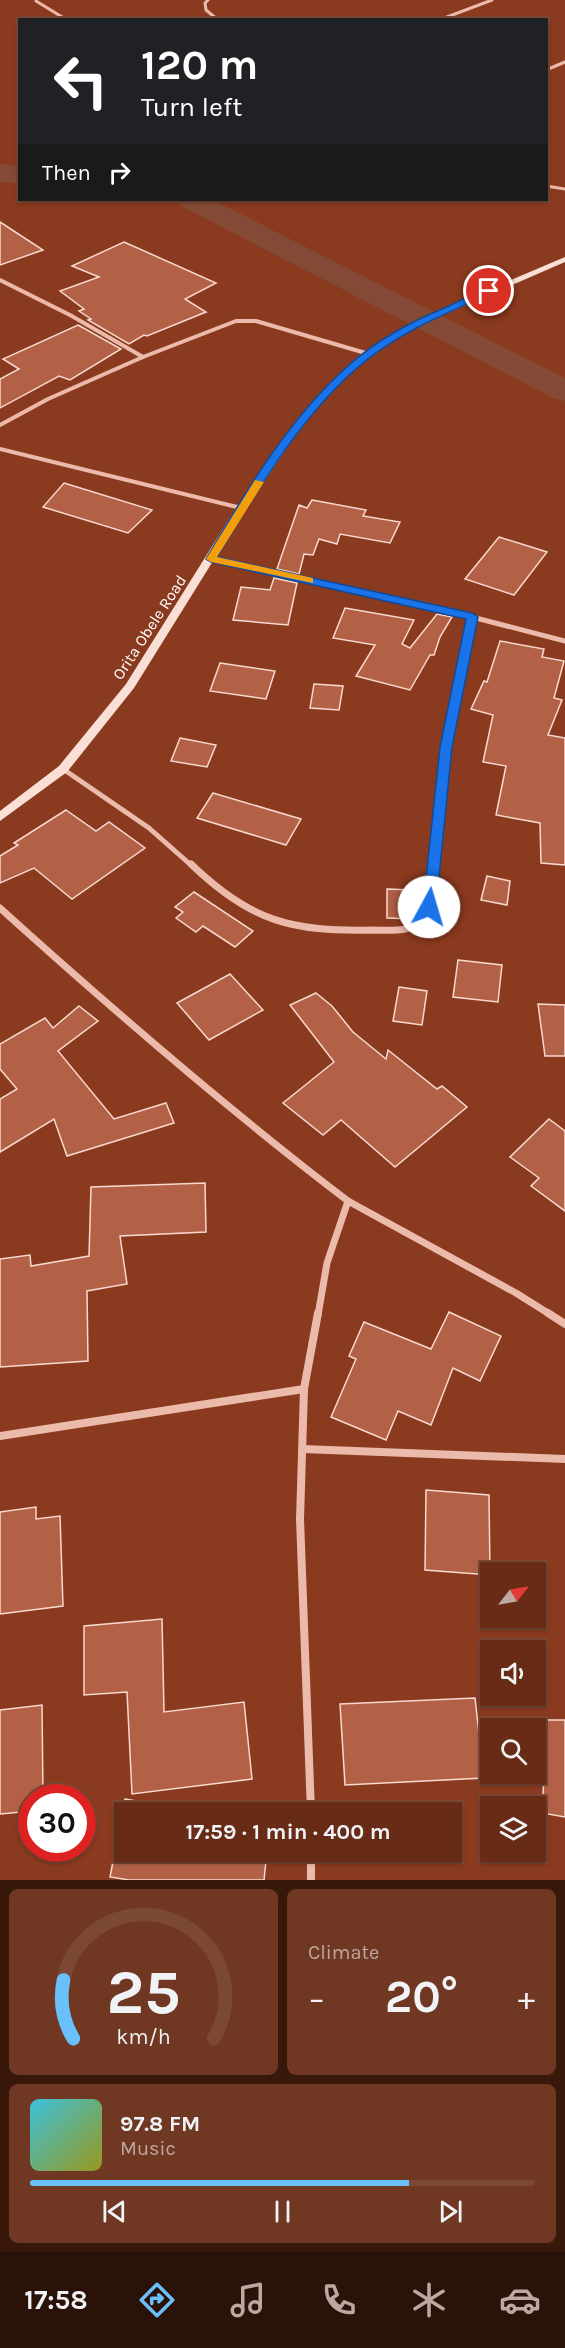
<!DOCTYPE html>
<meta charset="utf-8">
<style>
body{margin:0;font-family:Karla,sans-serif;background:#703823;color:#f1f3f6;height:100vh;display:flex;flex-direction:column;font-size:22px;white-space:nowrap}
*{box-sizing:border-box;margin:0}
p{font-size:20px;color:#bda7a1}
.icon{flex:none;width:33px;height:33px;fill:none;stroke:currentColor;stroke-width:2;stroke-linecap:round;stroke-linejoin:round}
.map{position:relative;height:1880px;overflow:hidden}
.side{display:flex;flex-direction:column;gap:9px;padding:9px;background:#39180c;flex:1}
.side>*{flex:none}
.top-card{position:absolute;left:18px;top:18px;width:530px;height:183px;border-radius:0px;box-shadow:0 2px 4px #0004,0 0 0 2px #7b4835;background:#202124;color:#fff;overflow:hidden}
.needle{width:39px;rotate:59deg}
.controls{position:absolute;left:480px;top:1562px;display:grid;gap:12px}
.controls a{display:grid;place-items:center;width:66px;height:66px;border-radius:0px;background:#682c16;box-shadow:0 2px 4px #0004,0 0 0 2px #7b4835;font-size:30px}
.speed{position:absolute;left:18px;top:1784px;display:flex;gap:12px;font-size:30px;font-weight:700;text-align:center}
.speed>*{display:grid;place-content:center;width:78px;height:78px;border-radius:50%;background:#682c16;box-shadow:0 2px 4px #0004,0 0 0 2px #7b4835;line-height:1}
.speed .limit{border:9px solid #d22;background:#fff;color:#111}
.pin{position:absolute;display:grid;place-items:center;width:51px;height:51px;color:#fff;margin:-26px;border:3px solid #fff;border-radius:50%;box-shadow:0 2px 6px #0007}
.me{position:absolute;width:66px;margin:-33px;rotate:6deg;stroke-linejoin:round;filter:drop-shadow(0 0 4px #0008)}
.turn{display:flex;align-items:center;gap:21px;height:126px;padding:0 24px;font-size:27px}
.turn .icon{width:78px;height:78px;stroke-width:2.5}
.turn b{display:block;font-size:42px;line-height:51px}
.then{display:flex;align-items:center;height:57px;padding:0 24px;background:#0003;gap:12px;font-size:22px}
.big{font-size:45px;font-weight:700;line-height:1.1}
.side .tile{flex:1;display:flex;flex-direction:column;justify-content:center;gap:9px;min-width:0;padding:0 21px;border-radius:9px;background:#703823}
.side .dial{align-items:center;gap:0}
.dial svg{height:156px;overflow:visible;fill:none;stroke:#7b4835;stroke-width:7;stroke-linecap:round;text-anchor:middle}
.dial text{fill:#f1f3f6;stroke:none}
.song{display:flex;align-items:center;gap:18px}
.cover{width:72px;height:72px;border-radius:9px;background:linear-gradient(135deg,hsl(190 70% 55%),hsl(60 70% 35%))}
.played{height:6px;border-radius:3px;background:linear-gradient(90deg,#69c0fa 75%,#7b4835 75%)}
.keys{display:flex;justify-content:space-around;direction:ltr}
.heat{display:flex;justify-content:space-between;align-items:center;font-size:33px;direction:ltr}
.side .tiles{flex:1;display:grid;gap:9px;grid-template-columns:1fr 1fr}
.tile:last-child{grid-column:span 2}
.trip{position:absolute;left:114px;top:1802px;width:348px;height:60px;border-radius:0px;background:#682c16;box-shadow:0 2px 4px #0004,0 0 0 2px #7b4835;font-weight:700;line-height:60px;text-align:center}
.menu{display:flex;height:96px;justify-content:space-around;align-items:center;background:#2a1209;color:#bda7a1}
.menu .icon{width:42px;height:42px}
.menu .on{color:#69c0fa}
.menu b{font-size:27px;color:#f1f3f6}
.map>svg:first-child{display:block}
</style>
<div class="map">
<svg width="565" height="1880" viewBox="0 0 565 1880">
<rect width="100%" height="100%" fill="#8a3a1e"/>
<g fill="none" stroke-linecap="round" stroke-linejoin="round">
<g fill="#854a35" fill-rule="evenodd">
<path d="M0,164l20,2v18l-20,-2z"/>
<path d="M176,200h37l352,178v23l-12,-3 -372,-192z"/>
</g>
</g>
<g fill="#b26147" stroke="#f8d9cf" stroke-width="1.5">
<path d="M0,222l43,28 -43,15z"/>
<path d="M124,242l92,41 -31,16 21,13 -59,24 -3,-1 -15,9 -41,-24 3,-1 -12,-8 5,-2 -24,-18 39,-14 -27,-11z"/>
<path d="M78,325l43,24 -51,31 -11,-4 -59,32v-29l19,-10 -16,-10z"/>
<path d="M64,483l88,27 -24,23 -85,-26z"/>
<path d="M312,500l54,10 -3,6 37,6 -10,21 -50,-9 -3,10 -18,-5 -6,16 -9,-1 -5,20 -22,-5 22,-64 8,3z"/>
<path d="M499,537l48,15 -33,43 -49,-16z"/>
<path d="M274,578l23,5 -9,42 -55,-5 8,-33 29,3z"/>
<path d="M345,608l69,12 -12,24 8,4 27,-34 15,3 -12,20 -6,18h-4l-20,35 -54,-14 19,-31 -42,-7z"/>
<path d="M500,641l44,8 -2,8 22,4 -10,37 8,2 -14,35 17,3v127l-24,-2 -1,-40 -44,-8 10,-49 -23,-4 10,-47 -22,-6 13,-28 3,1z"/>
<path d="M220,663l55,8 -9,28 -56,-8z"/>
<path d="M314,684l29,2 -4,24 -29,-2z"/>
<path d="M180,738l36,7 -9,22 -36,-6z"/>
<path d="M213,793l88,26 -15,26 -89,-27z"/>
<path d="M66,810l30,21 13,-9 36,26 -73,51 -38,-31 -34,15v-27l18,-11 -4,-2z"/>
<path d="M487,876l23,5 -3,24 -26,-5z"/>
<path d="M387,889l26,1v29l-26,-1z"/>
<path d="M194,892l59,39 -18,16 -32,-21 -7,6 -20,-14 7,-6 -8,-5z"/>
<path d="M458,960l44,5 -4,37 -45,-5z"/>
<path d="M230,974l33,36 -54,30 -32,-37z"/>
<path d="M399,987l28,4 -5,34 -29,-4z"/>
<path d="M316,993l16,13 21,26 33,27 2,-9 49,39 5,-3 25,21 -72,60 -54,-47 -18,15 -40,-32 51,-41 -44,-57z"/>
<path d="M538,1004l27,1v51h-20z"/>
<path d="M79,1006l19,15 -40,30 56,68 52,-16 8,20 -107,33 -13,-37 -54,33v-53l17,-10 -17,-20v-25l45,-26 8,10z"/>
<path d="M549,1119l16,12v80l-34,-25 8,-8 -29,-21z"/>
<path d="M205,1183l1,49 -86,4 7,48 -40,7 1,70 -88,6v-108l30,-4 1,11 58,-10 2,-69z"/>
<path d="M449,1312l52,24 -21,45 -27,-13 -22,57 -33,-14 -12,29 -55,-23 25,-58 -7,-3 15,-34 67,27z"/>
<path d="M426,1490l63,5 1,80 -65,-5z"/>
<path d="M36,1507v12l24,-3 3,90 -63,8v-102z"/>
<path d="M162,1619l2,93 80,-10 8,77 -120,15 -5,-102 -43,3v-69z"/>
<path d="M475,1698l9,80 -139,7 -5,-81z"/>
<path d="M42,1705l1,92h-11v14l-32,3v-104z"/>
<path d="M547,1720h18v97l-23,-4z"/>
<path d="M125,1799l73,13h-74v39h143l-3,29h-135l-19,-3z"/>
</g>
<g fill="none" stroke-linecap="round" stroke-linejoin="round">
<g stroke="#ebbaaa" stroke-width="3">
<path d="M208,0l-3,3 1,7 12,10"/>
<path d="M36,1l31,19"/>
<path d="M439,20l53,-20"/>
<path d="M546,70l19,-8"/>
<path d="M546,186l19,3"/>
</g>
<g stroke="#ebbaaa" stroke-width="4">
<path d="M0,280l70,35 73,42"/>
<path d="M0,425l48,-26 95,-42 93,-36h20l113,33"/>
<path d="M0,449l241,59"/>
</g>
<g stroke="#ebbaaa" stroke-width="5">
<path d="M238,507l3,1"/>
<path d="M211,559l261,58 93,24"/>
<path d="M63,769l86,59 43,38"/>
<path d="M433,866l13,-119 26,-130"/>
</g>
<g stroke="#ebbaaa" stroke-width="7">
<path d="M191,864c59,57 100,68 182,66 15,0 37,3 48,-9 13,-13 11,-40 13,-57"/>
<path d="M0,908c113,102 227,201 348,293l-21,62 -9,52"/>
<path d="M348,1201l168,92 35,22"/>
</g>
<g stroke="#ebbaaa" stroke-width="8">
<path d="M548,1313l17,11"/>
<path d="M0,1436l304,-47"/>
<path d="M303,1449l262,10"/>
<path d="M311,1812l-11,-293 4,-130 14,-76"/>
<path d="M311,1851v29"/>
</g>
<path fill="#f9dfd6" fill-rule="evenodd" d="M565,257v5l-138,60 -38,22 -33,24 -33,33 -28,35 -49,72 -112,180 -67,84 -67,49v-10l59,-45 67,-82 110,-176 53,-76 28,-35 33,-33 33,-24 38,-22z"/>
</g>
<path fill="#1a73e8" stroke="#114b97" stroke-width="1.5" d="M489,289l4,2 -1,2c-48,21 -97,41 -136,76 -58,51 -99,122 -139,188l255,56 6,4 -26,130 -16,160 -7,5 -6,-5 17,-160 26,-128 -255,-57 -5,-3c40,-68 83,-141 143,-194 28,-25 63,-44 98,-58 13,-6 27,-14 42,-18z"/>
<path fill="#f59e0b" d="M255,480l9,2 -47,75 96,21v5l-102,-21 -5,-3z"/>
<g text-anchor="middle" stroke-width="6" stroke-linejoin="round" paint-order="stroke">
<g font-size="16" fill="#fff" stroke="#8a3a1e">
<text transform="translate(149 627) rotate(-57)" y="6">Orita Obele Road</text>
</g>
</g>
</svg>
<div class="controls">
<a><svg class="needle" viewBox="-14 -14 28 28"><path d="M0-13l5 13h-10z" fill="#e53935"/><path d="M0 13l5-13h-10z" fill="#bda7a1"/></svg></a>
<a><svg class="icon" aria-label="sound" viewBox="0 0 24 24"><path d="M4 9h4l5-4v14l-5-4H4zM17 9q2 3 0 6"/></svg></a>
<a><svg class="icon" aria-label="search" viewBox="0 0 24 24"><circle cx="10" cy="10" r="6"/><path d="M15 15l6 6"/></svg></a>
<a><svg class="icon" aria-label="layers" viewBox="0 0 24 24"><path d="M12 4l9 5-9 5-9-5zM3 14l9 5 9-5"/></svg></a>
</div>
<div class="speed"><div class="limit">30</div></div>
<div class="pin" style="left:489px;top:291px;background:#d93025"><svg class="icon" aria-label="arrive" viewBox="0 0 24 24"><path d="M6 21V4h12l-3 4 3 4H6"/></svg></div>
<svg class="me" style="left:429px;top:907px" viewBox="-20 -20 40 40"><circle r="19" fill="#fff"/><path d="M0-13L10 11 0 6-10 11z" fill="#1a73e8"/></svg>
<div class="trip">17:59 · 1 min · 400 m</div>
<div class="top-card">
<div class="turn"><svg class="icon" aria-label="left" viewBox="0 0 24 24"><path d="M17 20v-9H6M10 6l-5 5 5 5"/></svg><div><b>120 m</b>Turn left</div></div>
<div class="then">Then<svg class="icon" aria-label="right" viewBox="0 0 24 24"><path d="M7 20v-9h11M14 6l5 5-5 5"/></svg></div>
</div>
</div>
<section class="side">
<div class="tiles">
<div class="tile dial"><svg viewBox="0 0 100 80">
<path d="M14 69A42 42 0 1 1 86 69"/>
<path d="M14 69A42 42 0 0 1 9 39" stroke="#69c0fa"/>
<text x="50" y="56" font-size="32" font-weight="700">25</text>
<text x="50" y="72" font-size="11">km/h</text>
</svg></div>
<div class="tile"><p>Climate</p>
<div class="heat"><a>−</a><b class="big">20°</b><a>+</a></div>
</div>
<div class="tile">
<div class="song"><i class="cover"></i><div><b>97.8 FM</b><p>Music</p></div></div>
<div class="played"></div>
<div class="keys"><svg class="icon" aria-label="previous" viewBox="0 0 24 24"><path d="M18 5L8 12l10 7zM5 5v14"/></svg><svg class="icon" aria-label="pause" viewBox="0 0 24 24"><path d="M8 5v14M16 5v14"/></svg><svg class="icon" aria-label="next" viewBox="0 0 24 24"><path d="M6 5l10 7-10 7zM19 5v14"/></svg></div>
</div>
</div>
</section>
<nav class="menu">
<b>17:58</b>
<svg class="icon on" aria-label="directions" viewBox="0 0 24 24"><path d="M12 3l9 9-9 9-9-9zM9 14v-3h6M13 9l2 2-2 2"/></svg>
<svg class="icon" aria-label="music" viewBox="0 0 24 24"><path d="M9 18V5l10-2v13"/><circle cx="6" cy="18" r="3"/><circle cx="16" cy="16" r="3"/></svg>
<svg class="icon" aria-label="phone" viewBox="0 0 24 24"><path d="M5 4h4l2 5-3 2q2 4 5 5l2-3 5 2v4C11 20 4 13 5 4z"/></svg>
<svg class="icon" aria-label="climate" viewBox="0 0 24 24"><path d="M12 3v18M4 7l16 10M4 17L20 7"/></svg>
<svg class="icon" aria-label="car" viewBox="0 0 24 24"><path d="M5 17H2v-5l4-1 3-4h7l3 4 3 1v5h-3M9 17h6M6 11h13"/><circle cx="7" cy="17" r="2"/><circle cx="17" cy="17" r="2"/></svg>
</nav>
